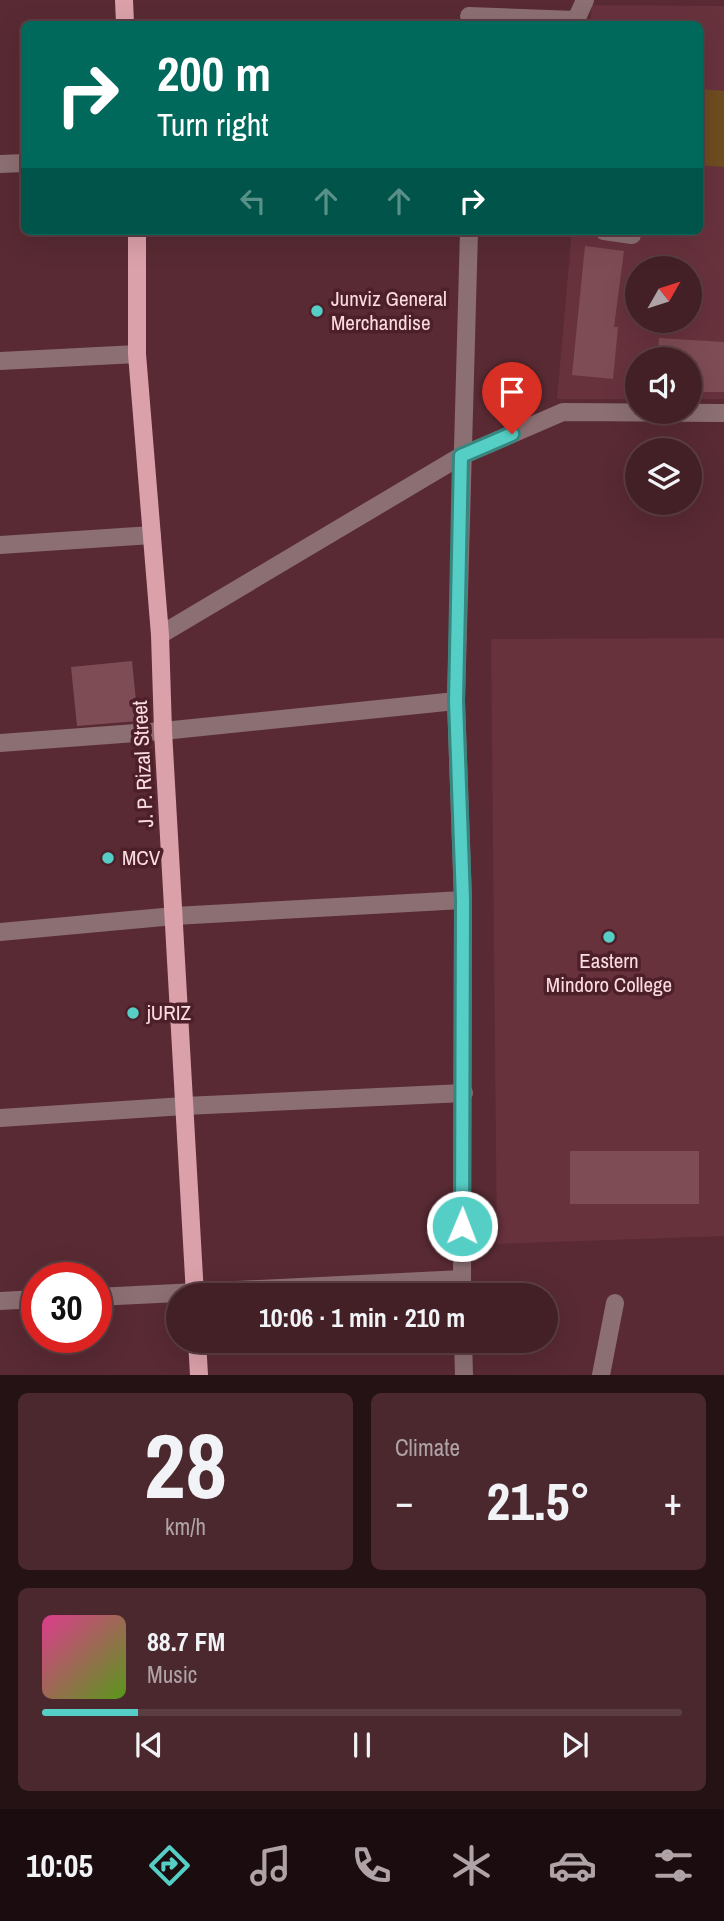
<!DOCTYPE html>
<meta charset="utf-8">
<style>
body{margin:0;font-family:"Archivo Narrow",sans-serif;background:#4a282e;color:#f1f3f6;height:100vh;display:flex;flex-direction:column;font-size:26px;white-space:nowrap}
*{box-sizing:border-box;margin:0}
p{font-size:23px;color:#afa3a7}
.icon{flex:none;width:38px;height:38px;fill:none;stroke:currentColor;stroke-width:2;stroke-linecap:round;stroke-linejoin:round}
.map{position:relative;height:1375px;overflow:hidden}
.sheet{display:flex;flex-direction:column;gap:18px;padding:18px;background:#251215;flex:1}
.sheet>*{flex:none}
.banner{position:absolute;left:21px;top:21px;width:682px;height:214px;border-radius:10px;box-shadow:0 7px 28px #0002,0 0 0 2px #5b3e43;background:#00695c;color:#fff;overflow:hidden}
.needle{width:46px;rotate:51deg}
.controls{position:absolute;left:625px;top:256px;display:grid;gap:14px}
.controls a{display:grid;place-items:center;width:77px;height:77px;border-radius:50%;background:#432026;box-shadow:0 7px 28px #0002,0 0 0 2px #5b3e43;font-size:35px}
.speed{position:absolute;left:21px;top:1262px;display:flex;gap:14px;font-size:35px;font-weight:700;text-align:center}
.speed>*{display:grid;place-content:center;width:91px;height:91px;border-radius:50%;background:#432026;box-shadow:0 7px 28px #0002,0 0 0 2px #5b3e43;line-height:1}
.speed .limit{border:10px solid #d22;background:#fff;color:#111}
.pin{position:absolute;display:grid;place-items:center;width:60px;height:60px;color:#fff;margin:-72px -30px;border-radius:50% 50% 50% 0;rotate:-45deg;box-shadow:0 0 7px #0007}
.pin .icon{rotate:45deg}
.me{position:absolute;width:77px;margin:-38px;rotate:1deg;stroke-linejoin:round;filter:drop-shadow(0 0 5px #0008)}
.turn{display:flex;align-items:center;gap:24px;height:147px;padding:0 21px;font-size:32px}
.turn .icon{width:91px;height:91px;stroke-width:2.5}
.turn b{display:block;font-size:49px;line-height:60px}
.lanes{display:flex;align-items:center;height:66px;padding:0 21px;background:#0003;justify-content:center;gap:35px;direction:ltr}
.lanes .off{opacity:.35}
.big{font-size:52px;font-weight:700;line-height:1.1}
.sheet .card{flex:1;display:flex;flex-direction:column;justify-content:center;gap:10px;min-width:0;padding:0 24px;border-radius:10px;background:#4a282e}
.sheet .dial{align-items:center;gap:0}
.dial b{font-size:91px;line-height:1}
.song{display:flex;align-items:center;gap:21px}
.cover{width:84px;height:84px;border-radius:10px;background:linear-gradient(135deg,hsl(330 70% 55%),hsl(90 70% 35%))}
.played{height:7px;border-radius:4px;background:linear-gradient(90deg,#55cec5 15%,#5b3e43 15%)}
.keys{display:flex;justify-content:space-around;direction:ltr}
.heat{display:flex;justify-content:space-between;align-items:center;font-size:38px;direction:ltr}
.sheet .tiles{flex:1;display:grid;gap:18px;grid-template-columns:1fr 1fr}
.card:last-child{grid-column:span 2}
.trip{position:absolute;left:166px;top:1283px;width:392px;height:70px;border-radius:35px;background:#432026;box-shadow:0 7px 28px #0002,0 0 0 2px #5b3e43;font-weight:700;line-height:70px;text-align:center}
.menu{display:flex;height:112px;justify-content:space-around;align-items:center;background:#1b0d0f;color:#afa3a7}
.menu .icon{width:49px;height:49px}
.menu .selected{color:#55cec5}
.menu b{font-size:32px;color:#f1f3f6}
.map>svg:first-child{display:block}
</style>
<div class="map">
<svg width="724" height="1375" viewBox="0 0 724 1375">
<rect width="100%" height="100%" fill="#592a33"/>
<g fill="#68323d" fill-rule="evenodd">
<path d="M592,5l132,1v393h-34v-40h-53v40h-80l15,-168h128v-207h-110zM637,268h53v52h-53z"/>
<path d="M724,638v598l-227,8 -6,-605z"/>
</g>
<path fill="#6f4c21" d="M700,89l24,2v76l-24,-2z"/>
<g fill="#7e4c54">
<path d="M585,246l39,5 -10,76h4l-5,52 -41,-4z"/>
<path d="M659,338l65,4v50h-34v-33h-32z"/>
<path d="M132,661l6,60 -61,5 -6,-59z"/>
<rect x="570" y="1151" width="129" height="53"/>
</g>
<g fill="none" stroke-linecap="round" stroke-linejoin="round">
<g stroke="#8c6f73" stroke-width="18">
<path d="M469,16l107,4 -1,4"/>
<path d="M576,20l9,-20"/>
<path d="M0,164l24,-1"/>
<path d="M604,231l28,4"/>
<path d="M0,361l137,-7"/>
<path d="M0,545l152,-10"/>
<path d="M160,635l301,-179 102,-44 161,1"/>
<path d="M0,743l163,-12 293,-30"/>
<path d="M0,932l174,-16 289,-16"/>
<path d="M0,1118l184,-12 280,-13"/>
<path d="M462,1295l1,-395 -7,-199 13,-470"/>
<path d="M96,1297l366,-18"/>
<path d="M0,1301l37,-2"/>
<path d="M463,1340l1,35"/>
<path d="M601,1375l14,-72"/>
</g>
<g stroke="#dba1aa" stroke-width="18">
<path d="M124,0l1,24"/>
<path d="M137,231v123l23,281 3,96 32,564"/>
<path d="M197,1340l2,35"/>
</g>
</g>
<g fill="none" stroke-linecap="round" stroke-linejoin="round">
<defs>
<path id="route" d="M462,1226l1,-326 -7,-199 5,-245 51,-22"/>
</defs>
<use href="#route" stroke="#378680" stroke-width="18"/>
<use href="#route" stroke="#55cec5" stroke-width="12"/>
</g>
<g fill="#55cec5" stroke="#4d2029" stroke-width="2.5">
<circle cx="317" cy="311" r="7"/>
<circle cx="108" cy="858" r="7"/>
<circle cx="609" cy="937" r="7"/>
<circle cx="133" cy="1013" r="7"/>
</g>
<g text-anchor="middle" stroke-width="7" stroke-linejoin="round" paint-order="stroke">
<g font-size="21" fill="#fbdce0" stroke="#4d2029" text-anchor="start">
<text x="331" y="306">Junviz General<tspan x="331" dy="24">Merchandise</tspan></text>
<text x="122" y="865">MCV</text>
<text x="609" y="968" text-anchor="middle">Eastern<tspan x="609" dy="24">Mindoro College</tspan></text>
<text x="147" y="1020">jURIZ</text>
</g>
<g font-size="21" fill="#fbdce0" stroke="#4d2029">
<text transform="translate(143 764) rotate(-93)" y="7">J. P. Rizal Street</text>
</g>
</g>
</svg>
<div class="controls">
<a><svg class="needle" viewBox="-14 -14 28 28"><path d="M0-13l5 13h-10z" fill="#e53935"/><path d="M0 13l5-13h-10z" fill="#afa3a7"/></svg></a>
<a><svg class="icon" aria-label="sound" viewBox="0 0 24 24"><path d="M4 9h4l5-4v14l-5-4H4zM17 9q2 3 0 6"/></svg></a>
<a><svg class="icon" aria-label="layers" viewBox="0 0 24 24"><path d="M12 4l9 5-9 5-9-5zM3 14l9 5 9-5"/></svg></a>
</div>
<div class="speed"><div class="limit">30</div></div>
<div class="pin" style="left:512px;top:434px;background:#d93025"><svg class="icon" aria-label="arrive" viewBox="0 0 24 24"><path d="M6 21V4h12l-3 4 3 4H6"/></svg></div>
<svg class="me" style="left:462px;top:1226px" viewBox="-20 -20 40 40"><circle r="17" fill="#55cec5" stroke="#fff" stroke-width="3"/><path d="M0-11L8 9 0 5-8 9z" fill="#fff"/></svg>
<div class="trip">10:06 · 1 min · 210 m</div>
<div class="banner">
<div class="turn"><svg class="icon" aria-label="right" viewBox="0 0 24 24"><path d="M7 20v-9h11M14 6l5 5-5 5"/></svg><div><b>200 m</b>Turn right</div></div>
<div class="lanes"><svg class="icon off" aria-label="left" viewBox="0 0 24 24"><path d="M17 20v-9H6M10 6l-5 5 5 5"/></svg><svg class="icon off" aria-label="ahead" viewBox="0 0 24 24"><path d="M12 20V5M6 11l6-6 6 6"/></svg><svg class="icon off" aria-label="ahead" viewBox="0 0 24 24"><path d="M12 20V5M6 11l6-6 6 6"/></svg><svg class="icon" aria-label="right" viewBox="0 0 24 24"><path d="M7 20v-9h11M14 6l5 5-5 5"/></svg></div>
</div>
</div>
<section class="sheet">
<div class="tiles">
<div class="card dial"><b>28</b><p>km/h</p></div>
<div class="card"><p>Climate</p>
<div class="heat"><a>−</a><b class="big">21.5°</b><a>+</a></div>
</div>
<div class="card">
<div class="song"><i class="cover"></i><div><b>88.7 FM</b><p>Music</p></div></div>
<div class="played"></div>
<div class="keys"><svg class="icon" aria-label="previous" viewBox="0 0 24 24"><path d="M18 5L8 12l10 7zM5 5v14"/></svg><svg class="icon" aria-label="pause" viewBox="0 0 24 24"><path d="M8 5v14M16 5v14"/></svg><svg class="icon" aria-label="next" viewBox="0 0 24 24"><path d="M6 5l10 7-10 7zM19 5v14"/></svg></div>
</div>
</div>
</section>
<nav class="menu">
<b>10:05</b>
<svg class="icon selected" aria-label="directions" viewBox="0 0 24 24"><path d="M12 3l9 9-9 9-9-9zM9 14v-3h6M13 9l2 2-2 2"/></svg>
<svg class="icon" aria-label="music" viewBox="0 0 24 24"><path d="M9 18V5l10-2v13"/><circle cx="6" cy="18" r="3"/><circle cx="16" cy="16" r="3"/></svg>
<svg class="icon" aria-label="phone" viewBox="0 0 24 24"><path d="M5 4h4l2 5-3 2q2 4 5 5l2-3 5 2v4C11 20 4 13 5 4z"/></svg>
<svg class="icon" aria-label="climate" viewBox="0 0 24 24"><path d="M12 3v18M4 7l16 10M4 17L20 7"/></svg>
<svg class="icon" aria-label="car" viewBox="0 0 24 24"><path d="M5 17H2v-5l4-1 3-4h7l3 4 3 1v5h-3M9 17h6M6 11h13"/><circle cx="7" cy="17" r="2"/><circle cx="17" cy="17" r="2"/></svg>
<svg class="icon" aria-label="filters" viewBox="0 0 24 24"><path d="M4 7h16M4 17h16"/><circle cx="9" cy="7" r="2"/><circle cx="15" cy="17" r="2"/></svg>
</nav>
